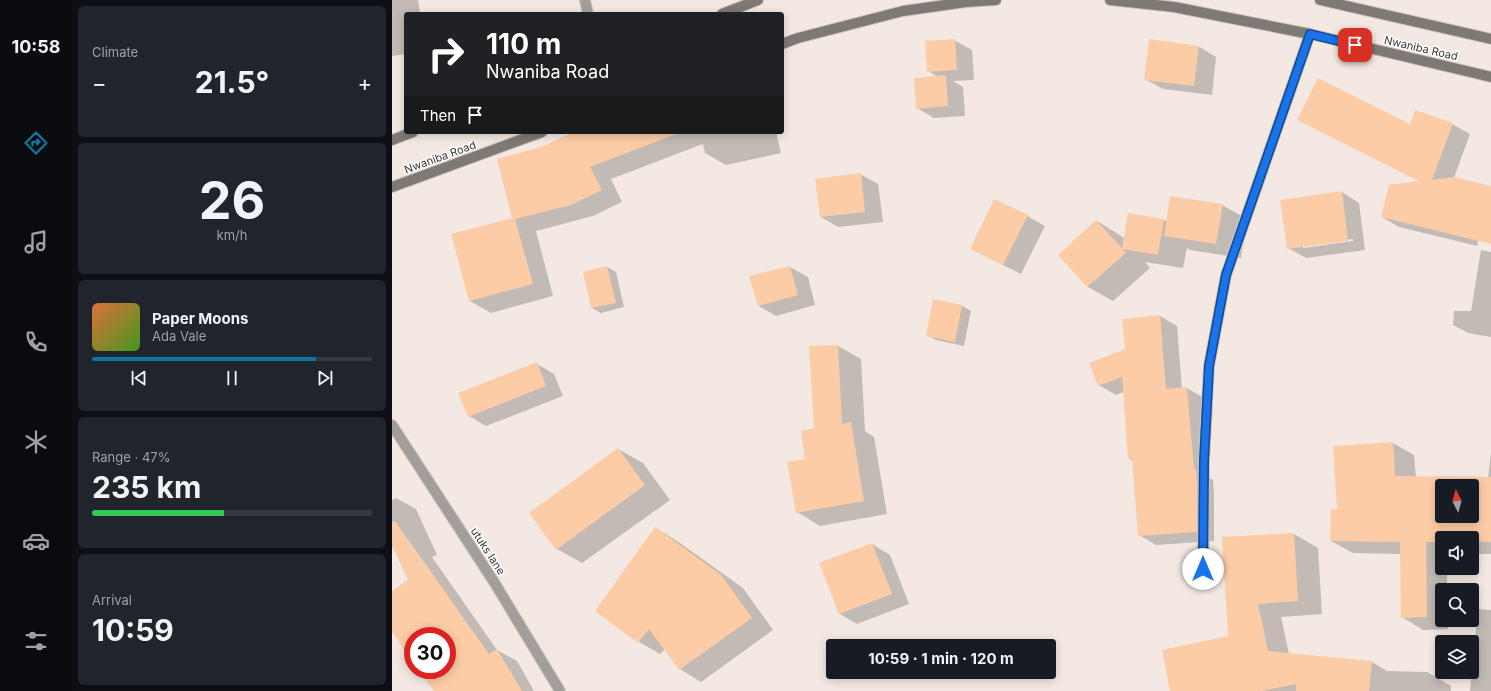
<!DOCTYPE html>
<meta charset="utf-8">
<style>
body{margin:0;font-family:Inter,sans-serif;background:#20242c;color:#f1f3f6;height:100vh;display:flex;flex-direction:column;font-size:15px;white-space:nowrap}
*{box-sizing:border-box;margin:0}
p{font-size:13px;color:#9ea1a6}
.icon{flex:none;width:22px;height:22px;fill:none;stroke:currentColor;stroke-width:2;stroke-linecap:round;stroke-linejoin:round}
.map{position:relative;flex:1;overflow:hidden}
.drawer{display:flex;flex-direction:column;gap:6px;padding:6px;background:#0d0f14;width:320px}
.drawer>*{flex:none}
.top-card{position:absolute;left:12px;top:12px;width:380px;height:122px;border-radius:4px;box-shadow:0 2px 10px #0003;background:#202124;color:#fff;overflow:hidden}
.needle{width:26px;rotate:354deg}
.controls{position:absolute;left:1043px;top:479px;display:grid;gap:8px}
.controls a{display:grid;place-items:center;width:44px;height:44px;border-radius:4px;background:#171b24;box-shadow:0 2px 10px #0003;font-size:20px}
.speed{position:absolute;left:12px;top:627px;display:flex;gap:8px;font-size:20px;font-weight:700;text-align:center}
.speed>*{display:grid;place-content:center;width:52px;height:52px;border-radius:50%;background:#171b24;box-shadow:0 2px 10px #0003;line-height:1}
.speed .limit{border:6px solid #d22;background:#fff;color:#111}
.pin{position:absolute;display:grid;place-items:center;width:34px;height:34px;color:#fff;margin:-17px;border-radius:8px;box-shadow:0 2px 6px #0006}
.me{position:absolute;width:44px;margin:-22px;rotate:0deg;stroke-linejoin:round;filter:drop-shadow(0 0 3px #0008)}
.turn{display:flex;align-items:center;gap:14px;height:84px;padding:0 16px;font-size:18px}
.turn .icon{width:52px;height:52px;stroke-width:2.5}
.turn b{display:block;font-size:28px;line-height:34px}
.then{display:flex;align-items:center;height:38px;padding:0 16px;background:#0003;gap:8px;font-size:15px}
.big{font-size:30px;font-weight:700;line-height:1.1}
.drawer .card{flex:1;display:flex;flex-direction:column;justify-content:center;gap:6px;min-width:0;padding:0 14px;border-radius:6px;background:#20242c}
.drawer .dial{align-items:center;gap:0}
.dial b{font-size:52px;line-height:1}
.song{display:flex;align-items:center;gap:12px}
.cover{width:48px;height:48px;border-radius:6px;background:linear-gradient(135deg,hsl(20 70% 55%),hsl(100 70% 35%))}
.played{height:4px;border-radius:2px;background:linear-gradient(90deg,#0f76a2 80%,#363941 80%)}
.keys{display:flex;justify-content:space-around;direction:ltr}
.heat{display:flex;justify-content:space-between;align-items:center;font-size:22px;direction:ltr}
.charge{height:6px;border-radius:3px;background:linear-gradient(90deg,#34c759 47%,#363941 0)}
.trip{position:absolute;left:434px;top:639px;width:230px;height:40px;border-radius:4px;background:#171b24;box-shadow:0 2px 10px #0003;font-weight:700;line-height:40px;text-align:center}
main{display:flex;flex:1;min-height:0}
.dock{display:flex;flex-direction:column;width:72px;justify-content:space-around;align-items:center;background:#090b0e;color:#9ea1a6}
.dock .icon{width:28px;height:28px}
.dock .on{color:#0f76a2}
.dock b{font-size:18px;color:#f1f3f6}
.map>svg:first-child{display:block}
</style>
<main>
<nav class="dock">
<b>10:58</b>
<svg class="icon on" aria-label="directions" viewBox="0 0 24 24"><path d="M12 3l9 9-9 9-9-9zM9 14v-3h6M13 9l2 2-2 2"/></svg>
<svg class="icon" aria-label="music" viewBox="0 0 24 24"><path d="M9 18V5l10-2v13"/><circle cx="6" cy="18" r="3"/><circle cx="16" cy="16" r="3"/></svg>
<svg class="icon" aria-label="phone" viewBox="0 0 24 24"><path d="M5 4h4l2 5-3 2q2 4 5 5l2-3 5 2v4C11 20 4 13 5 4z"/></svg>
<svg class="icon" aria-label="climate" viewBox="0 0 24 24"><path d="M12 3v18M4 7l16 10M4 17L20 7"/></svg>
<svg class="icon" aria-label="car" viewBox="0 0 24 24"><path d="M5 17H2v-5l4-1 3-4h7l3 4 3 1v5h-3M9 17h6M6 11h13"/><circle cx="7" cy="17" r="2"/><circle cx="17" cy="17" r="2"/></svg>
<svg class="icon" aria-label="filters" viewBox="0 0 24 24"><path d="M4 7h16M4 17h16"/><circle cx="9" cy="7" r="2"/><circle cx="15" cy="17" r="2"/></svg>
</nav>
<section class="drawer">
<div class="card"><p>Climate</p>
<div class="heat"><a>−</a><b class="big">21.5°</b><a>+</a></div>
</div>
<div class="card dial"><b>26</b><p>km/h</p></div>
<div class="card">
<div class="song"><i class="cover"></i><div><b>Paper Moons</b><p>Ada Vale</p></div></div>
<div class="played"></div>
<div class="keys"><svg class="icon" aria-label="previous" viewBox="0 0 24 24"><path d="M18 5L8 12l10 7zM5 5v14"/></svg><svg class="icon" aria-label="pause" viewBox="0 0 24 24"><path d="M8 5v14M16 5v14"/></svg><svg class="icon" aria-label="next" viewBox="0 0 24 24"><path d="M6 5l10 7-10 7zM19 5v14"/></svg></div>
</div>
<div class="card"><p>Range · 47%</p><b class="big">235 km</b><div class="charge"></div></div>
<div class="card"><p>Arrival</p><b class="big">10:59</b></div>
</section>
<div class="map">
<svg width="1099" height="691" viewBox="0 0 1099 691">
<rect width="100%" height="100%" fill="#f3e9e2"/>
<g fill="#0003" fill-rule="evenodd">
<path d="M0,0h26l2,14h-14v40l-14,2z"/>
<path d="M562,40l18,10 2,30 -21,1 10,6 2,29 -31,2 -17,-10 21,-31 -10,-6z"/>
<path d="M806,46l18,11 -4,38 -49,-6 -18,-10z"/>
<path d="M907,120l112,5 41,-1 18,10 -16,44 36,14 -13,54 -78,-19 -17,-10 39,-35z"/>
<path d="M185,132h199l5,21 -55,12 -21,-12 -2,-9 -92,35 11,23 -29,14 -57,15 17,65 -62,17 -21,-12 43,-83 31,-71z"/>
<path d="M468,174l18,10 5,38 -45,5 -17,-10z"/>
<path d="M950,192l17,11 6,47 -59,8 -18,-10zM961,239v2l-50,7v-2z"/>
<path d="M830,205l25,14 -6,39 -51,-8 -3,-2 -4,20 -38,-6 5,6 -37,33 -25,-14 -29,-32 38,-34 24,15 4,3 4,-25 38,7z"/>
<path d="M635,216l18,10 -24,48 -50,-25z"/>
<path d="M1089,250l10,2v85l-23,-4 -15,-8 1,-14h17z"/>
<path d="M215,267l9,5 8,35 -23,6 -9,-5z"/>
<path d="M398,267l18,10 7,28 -39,11 -17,-10 -8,-29z"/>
<path d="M542,300l28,6 9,5 -7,35 -28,-6 -9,-5z"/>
<path d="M768,316l17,10 5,63 5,-1 17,10 6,80 3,2 1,13v48l-58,4 -17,-10 -6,-74 -4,-3 -5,-66 -8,3 -17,-10 27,-36z"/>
<path d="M446,346l23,13 4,72 9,6 13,77 -67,12 -23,-14 9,-52z"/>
<path d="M145,364l17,10 9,22 -77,30 -17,-10z"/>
<path d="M1001,443l21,12 2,23h72l3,-26v102h-19v-16h-30v30h5v22h-5v30h6v9l-25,1 -21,-13 -1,-63 -48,-1 -22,-12 7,-31zM1050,486h30v30h-30z"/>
<path d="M226,449l25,14 27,37 -88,63 -25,-14z"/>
<path d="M4,498l20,11 21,46 -5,2 65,93 20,11 17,30h-83l-31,-21h27v-34h-34v24l-21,-30v-38l17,-12 -15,-33 -2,1v-48z"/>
<path d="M264,528l21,13 66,47 30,42 -72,52 -21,-13 -15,-20 -5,5 -21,-12z"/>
<path d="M902,534l24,14 4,66 -41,3 8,37 83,8 15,9 40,1 24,14v5h-280l58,-54z"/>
<path d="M480,544l18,11 19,49 -52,20 -17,-10 -19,-50z"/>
<path d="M1086,609l13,1v81h-21z"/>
</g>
<g fill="#fccca7" fill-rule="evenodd">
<path d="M563,39l2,31 -30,2 -2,-31z"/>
<path d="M757,39l50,7 -5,40 -50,-6z"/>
<path d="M554,75l2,31 -32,3 -2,-31z"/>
<path d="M926,78l92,46 5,-14 38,13 -21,57 22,-3 37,9v58l-110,-27 8,-32 30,-4 -122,-61z"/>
<path d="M182,132h102v2l-86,33 12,23 -31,15 -56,14 18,65 -64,17 -18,-67 61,-16 -15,-59 47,-13z"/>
<path d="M469,173l4,39 -45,5 -5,-38z"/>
<path d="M950,191l6,50 -61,8 -7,-49z"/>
<path d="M778,196l53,8 -7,40 -52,-8z"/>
<path d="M602,199l34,16 -25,50 -33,-16z"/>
<path d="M736,213l36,6 -6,36 -36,-6 4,4 -39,34 -29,-32 38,-35 26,28z"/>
<path d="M215,266l9,37 -25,5 -8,-36z"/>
<path d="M398,266l8,29 -40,11 -9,-30z"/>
<path d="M541,299l29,6 -7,37 -29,-6z"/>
<path d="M768,315l6,74 21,-2 7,82h2l1,14v49l-59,4 -6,-78 -4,1 -6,-82 -24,9 -9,-23 36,-14 -3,-30z"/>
<path d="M446,345l4,79 9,-2 13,79 -68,12 -9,-51 18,-3 -4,-28 13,-3 -5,-82z"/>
<path d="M145,362l9,24 -78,31 -10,-24z"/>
<path d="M1001,442l2,34 96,1v65h-19v-4h-30v4h-16l1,75 -26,1 -1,-76 -70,-1 1,-32h6l-4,-63zM1050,486h30v30h-30z"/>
<path d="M226,448l27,37 -89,65 -27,-37z"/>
<path d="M3,521l94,133 8,-5 25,42h-88l-15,-21h28v-34h-34v26l-21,-30v-41l16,-11 -16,-35v-23z"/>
<path d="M263,527l66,48 31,43 -73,52 -30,-41 -11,14 -43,-32z"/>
<path d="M902,533l4,68 -40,3 10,47 104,10 -3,30h-73v-7l-34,7h-92l-8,-41 66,-14 -6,-99z"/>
<path d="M480,543l20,51 -53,20 -20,-51z"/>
</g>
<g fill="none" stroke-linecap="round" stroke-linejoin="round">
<defs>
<path id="lane" d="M193,0l3,14"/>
<g id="street">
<path d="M0,425l102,157 66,109"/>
<path d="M811,569l1,-108 5,-95 17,-91 84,-241"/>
</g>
<g id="secondary">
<path d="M718,0l64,7 136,27 181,43"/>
<path d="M928,0l171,39"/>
<path d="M330,14l36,-14"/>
<path d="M390,44l16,-6 105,-27 63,-9 30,-2"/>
<path d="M0,140l21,-8"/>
<path d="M0,187l150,-55"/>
</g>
</defs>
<use href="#lane" stroke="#cec5bf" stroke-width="12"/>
<use href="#street" stroke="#cec5bf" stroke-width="12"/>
<use href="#secondary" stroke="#cec5bf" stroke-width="12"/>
<use href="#lane" stroke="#a29e9b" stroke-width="10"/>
<use href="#street" stroke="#a29e9b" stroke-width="10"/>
<use href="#secondary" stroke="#7f7975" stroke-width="10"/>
</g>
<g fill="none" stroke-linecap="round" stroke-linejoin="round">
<defs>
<path id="route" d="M811,569l1,-108 5,-95 17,-91 84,-241 45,11"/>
</defs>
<use href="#route" stroke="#114b97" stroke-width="10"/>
<use href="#route" stroke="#1a73e8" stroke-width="7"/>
</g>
<g text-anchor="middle" stroke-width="3" stroke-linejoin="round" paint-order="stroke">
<g font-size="11" fill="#393532" stroke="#fff">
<text transform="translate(1029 48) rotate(13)" y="4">Nwaniba Road</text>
<text transform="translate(48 157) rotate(-20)" y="4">Nwaniba Road</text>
<text transform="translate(96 551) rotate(57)" y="4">utuks lane</text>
</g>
</g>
</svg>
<div class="controls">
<a><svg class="needle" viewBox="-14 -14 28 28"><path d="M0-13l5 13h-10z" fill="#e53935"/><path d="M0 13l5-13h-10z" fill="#9ea1a6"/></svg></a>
<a><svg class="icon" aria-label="sound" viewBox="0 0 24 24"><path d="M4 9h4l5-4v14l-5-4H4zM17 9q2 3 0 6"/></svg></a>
<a><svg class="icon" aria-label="search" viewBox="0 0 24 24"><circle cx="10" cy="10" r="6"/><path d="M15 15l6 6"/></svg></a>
<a><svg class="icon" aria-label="layers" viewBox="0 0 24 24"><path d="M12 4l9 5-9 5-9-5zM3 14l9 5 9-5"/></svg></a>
</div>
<div class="speed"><div class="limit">30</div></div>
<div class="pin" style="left:963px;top:45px;background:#d93025"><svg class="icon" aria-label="arrive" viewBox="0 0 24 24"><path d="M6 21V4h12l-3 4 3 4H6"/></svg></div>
<svg class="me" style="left:811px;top:569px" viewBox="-20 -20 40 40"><circle r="19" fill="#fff"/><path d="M0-13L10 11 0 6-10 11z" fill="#1a73e8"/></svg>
<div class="trip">10:59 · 1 min · 120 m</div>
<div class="top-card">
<div class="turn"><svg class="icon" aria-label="right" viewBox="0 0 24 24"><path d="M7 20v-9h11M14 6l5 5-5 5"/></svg><div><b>110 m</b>Nwaniba Road</div></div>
<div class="then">Then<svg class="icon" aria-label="arrive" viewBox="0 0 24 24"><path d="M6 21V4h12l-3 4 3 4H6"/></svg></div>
</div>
</div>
</main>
